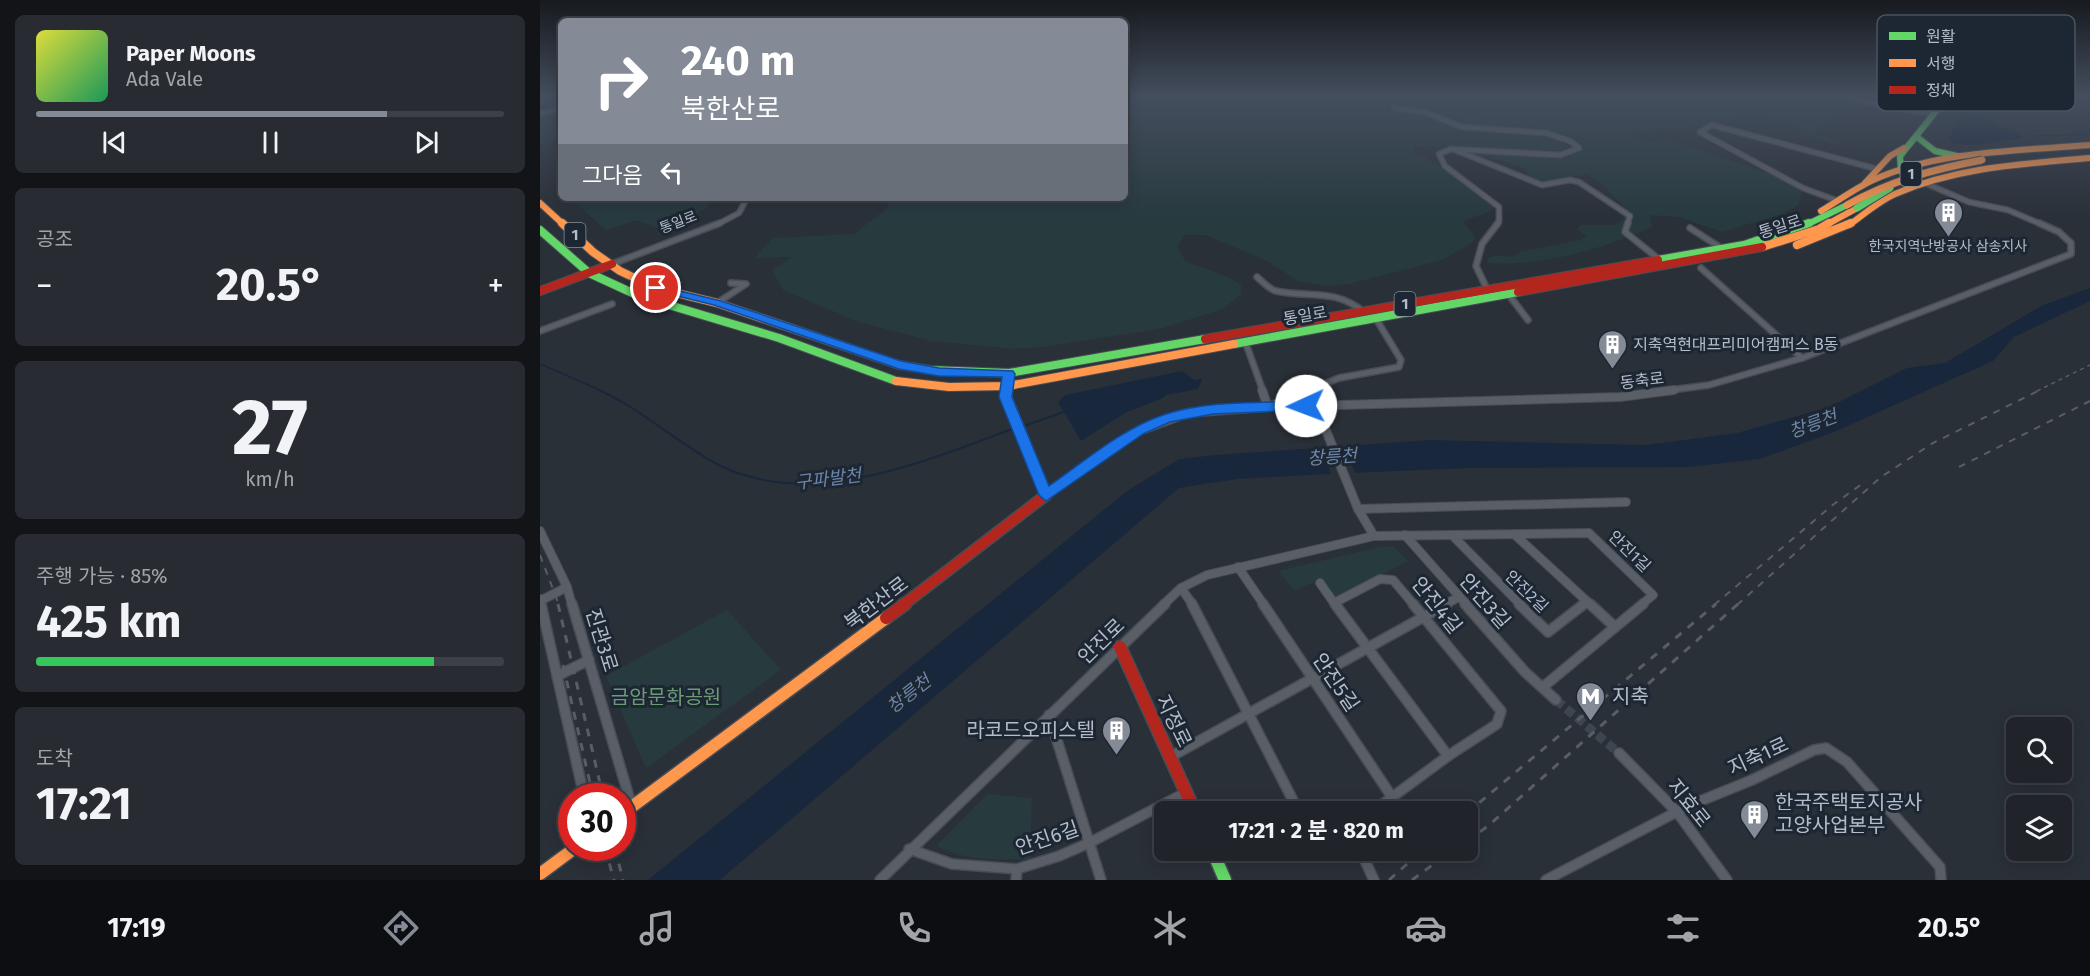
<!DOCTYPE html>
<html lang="ko">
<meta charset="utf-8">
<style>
body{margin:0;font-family:"Fira Sans","Noto Sans KR",sans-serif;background:#282c32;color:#f1f3f6;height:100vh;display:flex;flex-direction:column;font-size:22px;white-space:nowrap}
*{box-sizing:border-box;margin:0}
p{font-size:20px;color:#a2a4a8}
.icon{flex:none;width:33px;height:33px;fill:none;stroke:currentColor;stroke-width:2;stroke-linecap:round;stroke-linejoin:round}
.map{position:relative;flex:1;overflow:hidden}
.sheet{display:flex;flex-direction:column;gap:15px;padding:15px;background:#121417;width:540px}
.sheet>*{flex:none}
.hud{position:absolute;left:18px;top:18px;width:570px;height:183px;border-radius:9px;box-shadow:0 3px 15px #0003,0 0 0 2px #3d4147;background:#848b96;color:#fff;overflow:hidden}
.fabs{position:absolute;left:1466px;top:717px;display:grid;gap:12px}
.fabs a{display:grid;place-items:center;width:66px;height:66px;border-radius:9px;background:#20242a;box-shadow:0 3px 15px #0003,0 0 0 2px #3d4147;font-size:30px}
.speed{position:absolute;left:18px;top:783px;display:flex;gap:12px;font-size:30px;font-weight:700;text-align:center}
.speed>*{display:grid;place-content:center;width:78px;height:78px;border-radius:50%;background:#20242a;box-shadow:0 3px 15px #0003,0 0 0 2px #3d4147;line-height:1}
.speed .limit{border:9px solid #d22;background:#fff;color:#111}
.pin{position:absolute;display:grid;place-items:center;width:51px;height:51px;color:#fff;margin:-26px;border:3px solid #fff;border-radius:50%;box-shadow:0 2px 6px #0007}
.me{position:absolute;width:66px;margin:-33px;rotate:268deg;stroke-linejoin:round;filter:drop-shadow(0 0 4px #0008)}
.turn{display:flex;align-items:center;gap:21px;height:126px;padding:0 24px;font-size:27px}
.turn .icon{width:78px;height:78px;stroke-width:2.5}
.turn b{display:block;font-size:42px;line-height:51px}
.then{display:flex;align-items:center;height:57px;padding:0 24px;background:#0003;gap:12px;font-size:22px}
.big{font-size:45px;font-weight:700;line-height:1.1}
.sheet .tile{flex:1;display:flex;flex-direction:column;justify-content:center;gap:9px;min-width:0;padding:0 21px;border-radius:9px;background:#282c32}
.sheet .dial{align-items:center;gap:0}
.dial b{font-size:78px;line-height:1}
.song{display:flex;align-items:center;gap:18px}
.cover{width:72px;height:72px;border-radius:9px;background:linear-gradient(135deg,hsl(60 70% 55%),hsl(150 70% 35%))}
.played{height:6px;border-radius:3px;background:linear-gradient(90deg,#848b96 75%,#3d4147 75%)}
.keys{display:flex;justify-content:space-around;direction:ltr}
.heat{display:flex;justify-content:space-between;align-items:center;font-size:33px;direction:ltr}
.charge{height:9px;border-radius:4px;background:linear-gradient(90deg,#34c759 85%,#3d4147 0)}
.trip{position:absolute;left:614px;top:801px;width:324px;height:60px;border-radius:9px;background:#20242a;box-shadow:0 3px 15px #0003,0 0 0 2px #3d4147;font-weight:700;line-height:60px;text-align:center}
.dock{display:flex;height:96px;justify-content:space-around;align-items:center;background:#0d0e11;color:#a2a4a8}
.dock .icon{width:42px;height:42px}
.dock .current{color:#848b96}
.dock b{font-size:27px;color:#f1f3f6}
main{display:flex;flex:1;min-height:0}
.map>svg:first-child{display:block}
</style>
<main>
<section class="sheet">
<div class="tile">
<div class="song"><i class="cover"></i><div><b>Paper Moons</b><p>Ada Vale</p></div></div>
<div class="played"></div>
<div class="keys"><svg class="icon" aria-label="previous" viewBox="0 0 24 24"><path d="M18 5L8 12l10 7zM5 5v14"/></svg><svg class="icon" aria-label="pause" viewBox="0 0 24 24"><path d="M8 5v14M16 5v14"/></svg><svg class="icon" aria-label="next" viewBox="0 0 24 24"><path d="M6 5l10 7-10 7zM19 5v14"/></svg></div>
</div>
<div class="tile"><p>공조</p>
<div class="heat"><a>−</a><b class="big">20.5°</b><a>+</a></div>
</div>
<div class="tile dial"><b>27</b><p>km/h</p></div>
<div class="tile"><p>주행 가능 · 85%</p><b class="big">425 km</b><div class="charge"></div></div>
<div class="tile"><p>도착</p><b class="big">17:21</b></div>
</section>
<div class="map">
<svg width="1550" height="880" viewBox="0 0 1550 880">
<rect width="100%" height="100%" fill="#2a3038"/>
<g fill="#273a3e">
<path d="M585,95h381l-4,6 -20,6 -14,8h-25l-45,-3 -100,-14h-42l43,1 135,18 26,11 84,7 16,5 8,7 -12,5 -143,-6 3,8c30,10 52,34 78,53 -7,9 -21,8 -30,15l11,15 -2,5 -31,18 -93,24 -24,2 -27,-5 -31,-20 -62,-26h-20l-8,12 9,15 40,14 15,9v9l-18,15 -60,19 -119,19 -30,2 -83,-8 -72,-19 -76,-32 -11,-20 20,-13 -38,1 19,-20 81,-4 36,-28 -14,-8h249z"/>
<path d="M971,95h291l42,10 9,6 -24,9 -14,12 25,12 -5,1 -30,-10 -14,-12 -34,-6 -38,3 -39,10 -40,1 -3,5 5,6 27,-1 17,4 101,35 15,12 -4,13 -16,9 -60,18 -43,-15 -29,-2 2,12c-49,22 -111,40 -165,36l1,-5 7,-3 18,2 7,-5 61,-12 5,-4 -9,-7 3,-4h35l9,-6 -3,-6 5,-5 -28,-27 -11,-7c-21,3 -38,12 -59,3l-2,-8c-20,-10 -40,-9 -60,-17l89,4h14l16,-8c-13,-11 -39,-20 -56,-20 -8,-1 -16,2 -24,2 -22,-2 -43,-5 -64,-13l32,-2 29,-12z"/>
<path d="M1426,95h55l-13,18 -49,-11z"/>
<path d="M21,112v25l-21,7v-27z"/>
<path d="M30,198h145l-10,11 -41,22 -27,-11 -31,10z"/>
<path d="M840,547h14l14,14 -72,36 -14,-18 -28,11 -16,-19z"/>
<path d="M187,610l54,60 -135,98 -40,-92z"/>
<path d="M447,794l45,4 -2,61c-33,1 -65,2 -94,-13z"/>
</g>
<g fill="#19273c">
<path d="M1428,115c22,0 21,7 37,14 8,3 13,3 18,9 -18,2 -59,12 -74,3 1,-10 11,-22 19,-26z"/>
<path d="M1550,288v13l-76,36 -21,24 -159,71 -74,27 -71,8 -219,1 -142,6 -91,5 -58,9 -459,392h-72l479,-389 52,-32 37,-4 214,-15 216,5 91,-12 92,-26 78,-39 38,-5 96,-57z"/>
<path d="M642,371l13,9 8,-2 -5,11 -32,6 -3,3 -38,15 -44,28 -23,-39 7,-7z"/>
</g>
<path fill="#2a3038" d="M803,443l13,32 -24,1 -13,-31z"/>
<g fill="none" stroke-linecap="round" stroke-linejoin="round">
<g stroke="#19273c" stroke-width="1.5">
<path d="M0,110l21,-5"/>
<path d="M1494,136l56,-2"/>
<path d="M0,364l62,27"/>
</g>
<g stroke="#19273c" stroke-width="2">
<path d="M59,390c42,19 76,51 116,73 94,50 209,-2 300,-35"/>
<path d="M481,427l43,-15"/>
</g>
<path stroke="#3f454e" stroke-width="9" stroke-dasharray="9 4.5" stroke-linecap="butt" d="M1016,700l63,53"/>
<defs>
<g id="street-far3">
<path d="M1303,95l44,12 46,7"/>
<path d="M854,108l30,4 38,15 84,6 24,8 9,7 -19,7 -109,-6 -12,5 6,12 54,41v15l-2,3"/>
<path d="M0,114l21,-6"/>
<path d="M915,150l87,35 28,-5 9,2 51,34 -3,9"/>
<path d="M1385,183l44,19 39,8 35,15"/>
<path d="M1298,201l-35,-13 -103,-56 12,-7 165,44"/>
<path d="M176,225l23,-12 8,-15"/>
</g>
<g id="street-far2">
<path d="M1088,223l-3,9 30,24"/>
<path d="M1150,228l28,18"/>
<path d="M72,264l108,-41"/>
<path d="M1161,268l101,90"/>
<path d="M717,277c6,5 13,13 19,14 33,7 59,-3 88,21"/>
<path d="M947,289l-11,-23 6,-22 16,-21"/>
<path d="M969,295l19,25"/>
<path d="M177,303l29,-19 -15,-1"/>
<path d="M0,331l72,-27"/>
<path d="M705,341l18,50"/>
<path d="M767,391l32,-13 60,-11 2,-7 -26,-43"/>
<path d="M1123,391l46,-6 93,-27 269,-104v-11l-12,-11 -20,-9"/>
</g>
<g id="street-far1">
<path d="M722,390l6,17 42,-17"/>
<path d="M785,428l33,81 16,27"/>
<path d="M506,495l93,-64 49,-18 80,-6 352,-10 54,-7"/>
<path d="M818,509l268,-7"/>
<path d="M0,531l27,56 5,18"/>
<path d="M974,534l77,71"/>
<path d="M865,535l62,70"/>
<path d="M912,535l69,70"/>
<path d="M698,567l26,38"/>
<path d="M780,583l14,20"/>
<path d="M641,588l12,17"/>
<path d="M0,599l1,6"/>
<path d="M0,601l27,-14"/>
<path d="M623,605l18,-17 26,-13 167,-39 215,-3 64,62 -12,10"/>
<path d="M796,605l-2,-2 46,-24 13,1 21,25"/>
<path d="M904,605l15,-8"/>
<path d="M1042,605l5,-4"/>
</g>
<g id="street">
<path d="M1,604l43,192"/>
<path d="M32,604l60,203"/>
<path d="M652,604l107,208"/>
<path d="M723,604l129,193"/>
<path d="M795,604l113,152"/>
<path d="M873,604l88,107 -4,13 -49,32"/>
<path d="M925,604l60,68 31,28"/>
<path d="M979,604l29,28 36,-28"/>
<path d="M1050,604l25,23"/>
<path d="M17,676l32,-16"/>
<path d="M1003,687l100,-83"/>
<path d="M509,715l52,165"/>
<path d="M1079,753l58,59 50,68"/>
<path d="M632,756l275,-152"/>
<path d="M832,812l76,-56"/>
<path d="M369,849l43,15 65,5 42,-13 30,-13 98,-51"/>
<path d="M820,850l14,30"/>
<path d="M340,880l285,-276"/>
<path d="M476,880l1,-11"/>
<path d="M1006,880l142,-74 64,-26 62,-30 12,-2 21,14 93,105 1,13"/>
</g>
<g id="fast-far3">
<path d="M1377,137l18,14 22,5"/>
<path d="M1361,171l-1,-15 49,-61"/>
<path d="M1266,225l41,-20"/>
</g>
<g id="fast-far2">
<path d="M0,230l49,43 50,23 140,42 117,43"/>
<path d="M1118,260l86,-15 65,-22"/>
<path d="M694,344l284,-52"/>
<path d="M390,370l79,3 196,-34"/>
<path d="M467,391l1,-11"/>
</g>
<path id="fast-far1" d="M467,390l-1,7 40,98"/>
<path id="fast" d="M672,850l13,30"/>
<g id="slow-far2">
<path d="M1325,183l25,-27 14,-8"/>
<path d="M0,203l24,22"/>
<path d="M1281,211c17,-10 33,-22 52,-31 67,-30 145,-29 217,-35"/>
<path d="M1286,225l31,-17"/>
<path d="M1309,225c14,-10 30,-24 46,-31 62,-27 128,-30 195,-36"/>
</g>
<g id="slow-far1">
<path d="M22,223l31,29 27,19 36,17 61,15 182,62 31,5"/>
<path d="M1257,245l54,-22"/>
<path d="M1222,247l57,-18 10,-6"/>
<path d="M356,381l53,6 59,-1 226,-42"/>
</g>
<g id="slow">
<path d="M82,814l264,-196"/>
<path d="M0,874l35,-26"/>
</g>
<g id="jam-far2">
<path d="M0,291l72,-27"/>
<path d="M978,292l244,-45"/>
<path d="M665,339l453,-79"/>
</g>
<path id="jam-far1" d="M363,605l143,-110"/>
<g id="jam">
<path d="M346,618l19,-14"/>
<path d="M580,647l75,165"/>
</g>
</defs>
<use href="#street-far3" stroke="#484c55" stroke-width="7"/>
<use href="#street-far2" stroke="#484c55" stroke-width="8"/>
<use href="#street-far1" stroke="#484c55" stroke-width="10"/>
<use href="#street" stroke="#484c55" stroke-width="12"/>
<use href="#fast-far3" stroke="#484c55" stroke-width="8"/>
<use href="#fast-far2" stroke="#484c55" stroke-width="10"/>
<use href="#fast-far1" stroke="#484c55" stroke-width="13"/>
<use href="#fast" stroke="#484c55" stroke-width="15"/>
<use href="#slow-far2" stroke="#484c55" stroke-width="8"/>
<use href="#slow-far1" stroke="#484c55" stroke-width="10"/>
<use href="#slow" stroke="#484c55" stroke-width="15"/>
<use href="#jam-far2" stroke="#484c55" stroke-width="10"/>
<use href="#jam-far1" stroke="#484c55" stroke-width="13"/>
<use href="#jam" stroke="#484c55" stroke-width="15"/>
<use href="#street-far3" stroke="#5a5e66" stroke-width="4.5"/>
<use href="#street-far2" stroke="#5a5e66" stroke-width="5"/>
<use href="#street-far1" stroke="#5a5e66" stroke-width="8"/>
<use href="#street" stroke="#5a5e66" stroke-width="9"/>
<use href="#fast-far3" stroke="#63d668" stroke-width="6"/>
<use href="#fast-far2" stroke="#63d668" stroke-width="8"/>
<use href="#fast-far1" stroke="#63d668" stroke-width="10"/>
<use href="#fast" stroke="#63d668" stroke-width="12"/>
<use href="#slow-far2" stroke="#ff974d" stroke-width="6"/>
<use href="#slow-far1" stroke="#ff974d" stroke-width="8"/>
<use href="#slow" stroke="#ff974d" stroke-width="12"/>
<use href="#jam-far2" stroke="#b3261e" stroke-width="8"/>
<use href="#jam-far1" stroke="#b3261e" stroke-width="10"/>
<use href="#jam" stroke="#b3261e" stroke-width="12"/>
<path stroke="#595d64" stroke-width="1.5" stroke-dasharray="4 4" stroke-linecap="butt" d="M1497,391l53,-26"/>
<g stroke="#595d64" stroke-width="2" stroke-dasharray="7 7" stroke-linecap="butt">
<path d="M1419,467l131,-66"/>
<path d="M0,555l19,50"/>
<path d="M1174,605l120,-101 32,-23"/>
<path d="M1197,605l144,-128 52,-34 107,-53"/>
</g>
<g stroke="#595d64" stroke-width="3" stroke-dasharray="8 8" stroke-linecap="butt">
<path d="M18,604l45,192"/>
<path d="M23,665l30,131"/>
<path d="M927,813l249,-209"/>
<path d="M927,841l21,-15 250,-222"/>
<path d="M65,848l9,32"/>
<path d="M75,848l8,32"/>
<path d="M849,880l34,-30"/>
<path d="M872,880l41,-30"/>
</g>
<defs>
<path id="fast-bridge" d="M1317,208l33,-20"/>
<path id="slow-bridge" d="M1307,205c43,-24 87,-36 135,-45"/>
</defs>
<use href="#fast-bridge" stroke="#484c55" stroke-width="9" stroke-linecap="butt"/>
<use href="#slow-bridge" stroke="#484c55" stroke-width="9" stroke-linecap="butt"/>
<use href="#fast-bridge" stroke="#63d668" stroke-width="7"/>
<use href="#slow-bridge" stroke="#ff974d" stroke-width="7"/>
</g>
<linearGradient id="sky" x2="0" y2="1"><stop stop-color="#171a1f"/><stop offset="0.44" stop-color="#444e5e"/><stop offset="1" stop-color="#444e5e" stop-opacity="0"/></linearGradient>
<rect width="1550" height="218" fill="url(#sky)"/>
<path fill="#1a73e8" stroke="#114b97" stroke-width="1.5" d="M116,285l65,16 180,60 38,7 74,3 2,3 -3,23 37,89c36,-25 73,-57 114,-71 45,-15 97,-12 143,-14l7,5 -7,4 -93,4 -43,8 -27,12 -97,67 -7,-6 -40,-98 3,-20 -63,-1 -40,-7 -185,-64 -62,-15v-4z"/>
<defs>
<symbol id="building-pin" viewBox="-11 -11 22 30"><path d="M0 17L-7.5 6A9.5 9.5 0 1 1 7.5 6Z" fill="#848b96" stroke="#1d2633"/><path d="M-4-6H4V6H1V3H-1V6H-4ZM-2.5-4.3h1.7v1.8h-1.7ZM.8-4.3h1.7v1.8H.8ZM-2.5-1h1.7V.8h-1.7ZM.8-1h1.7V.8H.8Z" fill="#fff"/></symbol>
<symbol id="metro-pin" viewBox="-11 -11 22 30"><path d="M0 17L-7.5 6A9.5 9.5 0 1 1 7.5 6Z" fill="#848b96" stroke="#1d2633"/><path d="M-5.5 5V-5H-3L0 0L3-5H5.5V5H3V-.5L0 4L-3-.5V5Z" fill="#fff"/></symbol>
</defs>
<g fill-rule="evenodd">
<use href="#building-pin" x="1392" y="196" width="33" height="45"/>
<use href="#building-pin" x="1056" y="328" width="33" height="45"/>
<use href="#metro-pin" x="1034" y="680" width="33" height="45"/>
<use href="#building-pin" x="560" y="714" width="33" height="45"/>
<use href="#building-pin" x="1198" y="798" width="33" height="45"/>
</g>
<g text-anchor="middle" stroke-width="6" stroke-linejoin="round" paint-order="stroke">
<g font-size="14" fill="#b4bcc9" stroke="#1d2633">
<text transform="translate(138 222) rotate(-21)" y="5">통일로</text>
</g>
<g font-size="14" fill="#b4bcc9" stroke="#1d2633">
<text x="1408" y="251">한국지역난방공사 삼송지사</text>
</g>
<g fill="#1d2633" stroke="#878f9c" stroke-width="1.5">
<rect x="1360.5" y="162" width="21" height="24" rx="4.5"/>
<rect x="24.5" y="223" width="21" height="24" rx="4.5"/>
<rect x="854.5" y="292" width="21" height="24" rx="4.5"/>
</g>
<g font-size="15" font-weight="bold" fill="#b4bcc9">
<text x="1371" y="179">1</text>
<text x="35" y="240">1</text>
<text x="865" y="309">1</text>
</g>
<g font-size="16" fill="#b4bcc9" stroke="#1d2633">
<text transform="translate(1240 226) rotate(-18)" y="6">통일로</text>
<text transform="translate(765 315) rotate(-10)" y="6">통일로</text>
<text transform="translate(1102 380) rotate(-7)" y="6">동축로</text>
<text transform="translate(1090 551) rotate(44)" y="6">안진1길</text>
<text transform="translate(987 591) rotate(44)" y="6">안진2길</text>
</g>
<g font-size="16" fill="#b4bcc9" stroke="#1d2633" text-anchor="start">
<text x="1093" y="350">지축역현대프리미어캠퍼스 B동</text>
</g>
<g font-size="18" font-style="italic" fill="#6d86a8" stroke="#1d2633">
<text transform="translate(1273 424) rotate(-20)" y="6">창릉천</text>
<text transform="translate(792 457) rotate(-4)" y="6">창릉천</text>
<text transform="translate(288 479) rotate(-7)" y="6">구파발천</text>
<text transform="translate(369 694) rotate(-38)" y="6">창릉천</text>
</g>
<g font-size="20" fill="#b4bcc9" stroke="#1d2633">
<text transform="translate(945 601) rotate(49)" y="7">안진3길</text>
<text transform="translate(336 603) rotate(-37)" y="7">북한산로</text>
<text transform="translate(897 605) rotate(51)" y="7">안진4길</text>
<text transform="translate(62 640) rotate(73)" y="7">진관3로</text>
<text transform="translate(561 641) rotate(-44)" y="7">안진로</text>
<text transform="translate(796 682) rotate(56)" y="7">안진5길</text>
<text transform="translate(634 721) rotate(64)" y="7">지정로</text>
<text transform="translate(1218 756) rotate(-25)" y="7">지축1로</text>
<text transform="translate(1149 803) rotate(51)" y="7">지효로</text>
<text transform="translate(507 838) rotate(-19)" y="7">안진6길</text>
</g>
<g font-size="20" fill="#b4bcc9" stroke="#1d2633" text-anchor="start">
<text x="1072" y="703">지축</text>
<text x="555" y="737" text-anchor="end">라코드오피스텔</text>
<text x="1235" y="809">한국주택토지공사<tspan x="1235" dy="23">고양사업본부</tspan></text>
</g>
<g font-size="20" fill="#6b9a76" stroke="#1d2633">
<text x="126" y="704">금암문화공원</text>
</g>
</g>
<rect x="1337" y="15" width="198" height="96" rx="9" fill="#1d2633" stroke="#4a5360" stroke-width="1.5"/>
<rect x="1349" y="32" width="27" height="8" fill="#63d668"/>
<rect x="1349" y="59" width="27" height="8" fill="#ff974d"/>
<rect x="1349" y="86" width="27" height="8" fill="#b3261e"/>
<g font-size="16" fill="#b4bcc9">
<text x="1386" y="42">원활</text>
<text x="1386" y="69">서행</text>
<text x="1386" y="96">정체</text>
</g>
</svg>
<div class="fabs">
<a><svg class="icon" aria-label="search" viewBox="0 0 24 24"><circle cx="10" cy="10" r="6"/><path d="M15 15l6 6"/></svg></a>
<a><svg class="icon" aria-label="layers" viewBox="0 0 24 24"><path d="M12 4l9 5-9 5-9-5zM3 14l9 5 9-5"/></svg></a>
</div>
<div class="speed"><div class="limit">30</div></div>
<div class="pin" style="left:116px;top:288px;background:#d93025"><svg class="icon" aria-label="arrive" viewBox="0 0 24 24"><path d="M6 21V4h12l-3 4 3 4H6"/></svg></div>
<svg class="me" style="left:766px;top:406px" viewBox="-20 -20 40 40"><circle r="19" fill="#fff"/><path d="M0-13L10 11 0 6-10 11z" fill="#1a73e8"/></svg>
<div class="trip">17:21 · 2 분 · 820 m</div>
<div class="hud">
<div class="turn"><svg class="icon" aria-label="right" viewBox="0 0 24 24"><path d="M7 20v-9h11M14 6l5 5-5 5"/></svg><div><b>240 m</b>북한산로</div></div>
<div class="then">그다음<svg class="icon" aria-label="left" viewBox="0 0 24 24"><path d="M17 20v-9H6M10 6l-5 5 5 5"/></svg></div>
</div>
</div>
</main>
<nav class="dock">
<b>17:19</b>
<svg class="icon current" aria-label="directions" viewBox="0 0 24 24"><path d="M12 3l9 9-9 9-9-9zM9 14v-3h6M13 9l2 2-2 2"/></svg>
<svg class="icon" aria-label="music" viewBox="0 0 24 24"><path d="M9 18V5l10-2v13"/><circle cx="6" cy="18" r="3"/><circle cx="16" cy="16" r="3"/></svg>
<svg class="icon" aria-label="phone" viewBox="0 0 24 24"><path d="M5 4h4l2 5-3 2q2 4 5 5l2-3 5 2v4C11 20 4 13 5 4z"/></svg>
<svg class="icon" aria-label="climate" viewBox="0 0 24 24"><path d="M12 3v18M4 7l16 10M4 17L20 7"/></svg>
<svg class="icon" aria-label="car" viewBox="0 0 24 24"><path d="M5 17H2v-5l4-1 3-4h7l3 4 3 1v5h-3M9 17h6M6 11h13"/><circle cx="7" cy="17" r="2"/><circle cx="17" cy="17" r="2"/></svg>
<svg class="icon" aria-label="filters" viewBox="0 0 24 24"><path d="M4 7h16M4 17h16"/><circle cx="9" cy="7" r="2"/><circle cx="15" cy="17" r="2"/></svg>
<b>20.5°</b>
</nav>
